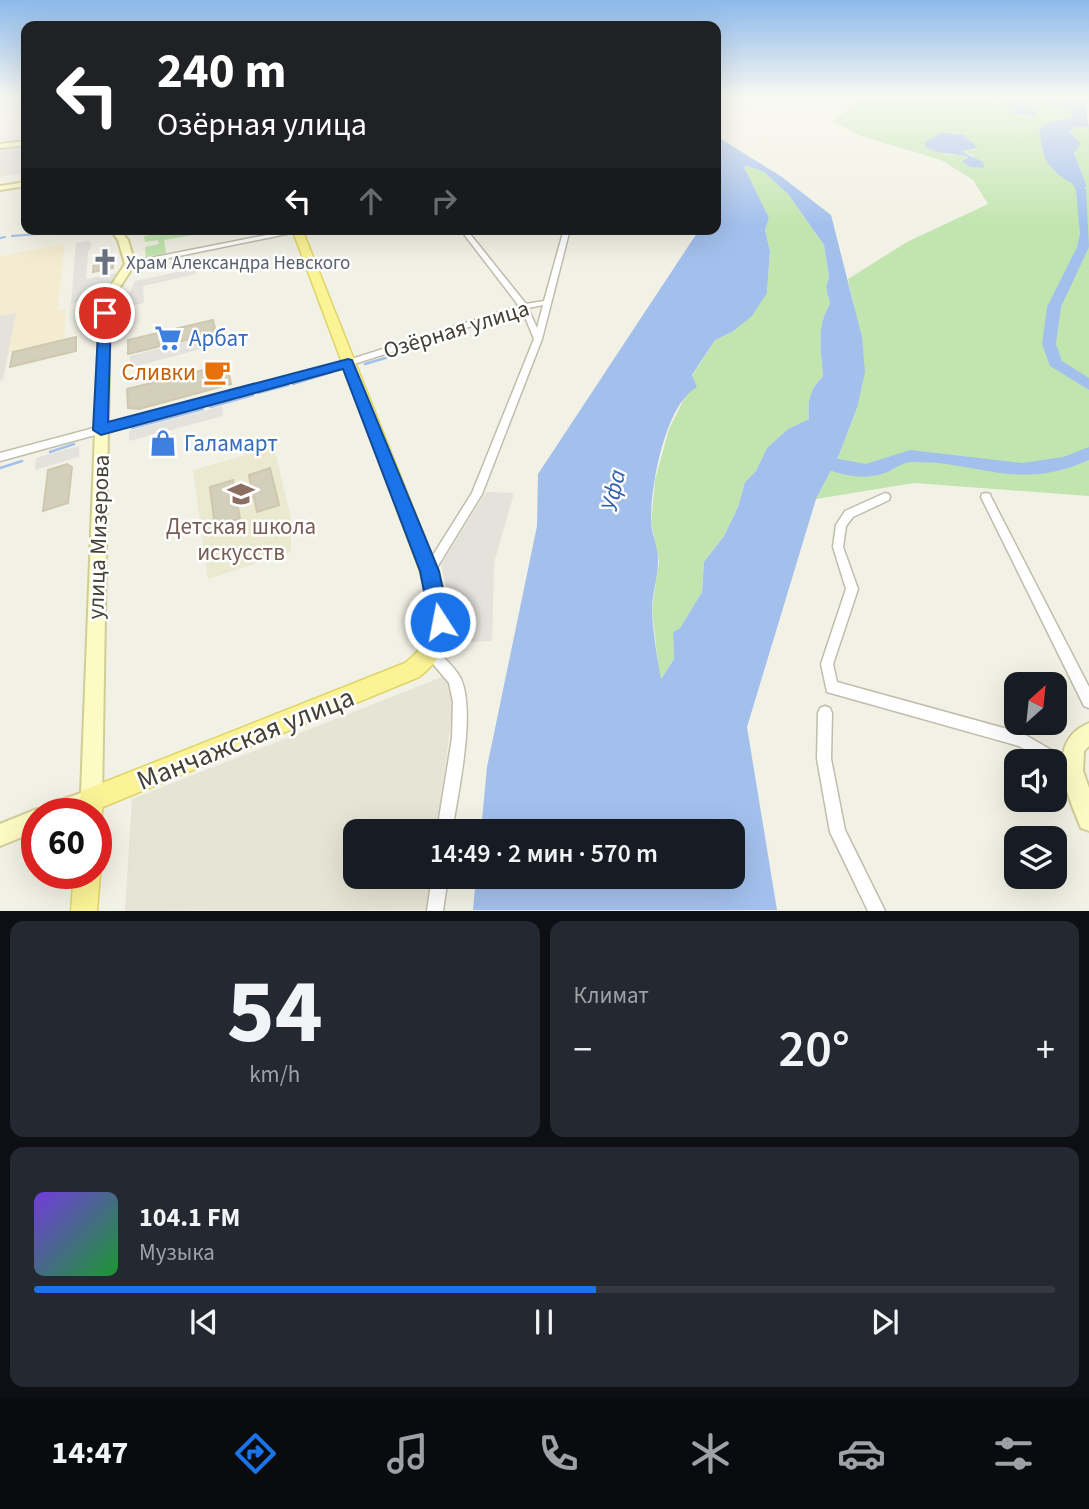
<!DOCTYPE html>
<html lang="ru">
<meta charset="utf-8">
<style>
body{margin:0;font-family:"Source Sans 3",sans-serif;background:#242831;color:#f1f3f6;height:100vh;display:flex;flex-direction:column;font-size:26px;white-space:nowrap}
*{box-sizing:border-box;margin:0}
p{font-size:23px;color:#9ea1a6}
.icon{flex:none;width:38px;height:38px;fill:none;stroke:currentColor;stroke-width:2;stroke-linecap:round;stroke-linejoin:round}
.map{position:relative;height:911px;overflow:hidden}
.sheet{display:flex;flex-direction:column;gap:10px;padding:10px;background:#0d0f14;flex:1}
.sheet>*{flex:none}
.hud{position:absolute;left:21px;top:21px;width:700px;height:214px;border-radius:14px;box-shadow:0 7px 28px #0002;background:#202124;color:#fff;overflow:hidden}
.needle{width:46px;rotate:27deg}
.tools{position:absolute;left:1004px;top:672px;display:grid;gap:14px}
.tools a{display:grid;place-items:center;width:63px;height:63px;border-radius:14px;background:#171b24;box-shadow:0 7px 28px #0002;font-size:35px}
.speed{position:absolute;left:21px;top:798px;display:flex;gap:14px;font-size:35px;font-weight:700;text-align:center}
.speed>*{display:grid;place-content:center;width:91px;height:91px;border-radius:50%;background:#171b24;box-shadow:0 7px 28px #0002;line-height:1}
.speed .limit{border:10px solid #d22;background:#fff;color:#111}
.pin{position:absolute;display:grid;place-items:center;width:60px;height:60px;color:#fff;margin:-30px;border:4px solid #fff;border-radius:50%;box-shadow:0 2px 7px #0007}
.me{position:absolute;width:77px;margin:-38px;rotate:349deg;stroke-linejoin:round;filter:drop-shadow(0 0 5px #0008)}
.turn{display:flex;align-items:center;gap:24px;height:147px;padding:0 21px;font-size:32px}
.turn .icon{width:91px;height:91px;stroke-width:2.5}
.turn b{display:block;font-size:49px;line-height:60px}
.lanes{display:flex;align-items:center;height:66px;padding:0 21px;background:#0003;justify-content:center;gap:35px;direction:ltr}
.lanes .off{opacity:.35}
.big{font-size:52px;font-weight:600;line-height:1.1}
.sheet .card{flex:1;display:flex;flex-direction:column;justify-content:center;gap:10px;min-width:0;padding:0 24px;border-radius:14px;background:#242831}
.sheet .dial{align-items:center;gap:0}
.dial b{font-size:91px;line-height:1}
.song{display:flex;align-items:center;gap:21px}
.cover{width:84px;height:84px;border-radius:10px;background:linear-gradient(135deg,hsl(260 70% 55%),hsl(130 70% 35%))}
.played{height:7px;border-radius:4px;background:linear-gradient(90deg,#1a73e8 55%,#363941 55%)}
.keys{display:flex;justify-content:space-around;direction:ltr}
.heat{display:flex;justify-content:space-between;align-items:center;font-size:38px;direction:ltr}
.sheet .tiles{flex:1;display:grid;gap:10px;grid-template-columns:1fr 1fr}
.card:last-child{grid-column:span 2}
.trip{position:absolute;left:343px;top:819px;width:402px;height:70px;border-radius:14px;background:#171b24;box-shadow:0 7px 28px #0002;font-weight:600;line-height:70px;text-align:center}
.tab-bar{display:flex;height:112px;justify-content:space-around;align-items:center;background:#090b0e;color:#9ea1a6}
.tab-bar .icon{width:49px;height:49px}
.tab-bar .on{color:#1a73e8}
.tab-bar b{font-size:32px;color:#f1f3f6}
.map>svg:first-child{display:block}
</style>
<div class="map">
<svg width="1089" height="911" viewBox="0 0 1089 911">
<rect width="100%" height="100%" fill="#f2f1e5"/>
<path fill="#e6e4d4" d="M447,675l7,23 -17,133h-82v46h76l-4,33 -302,1 7,-112z"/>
<path fill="#f4ecd1" d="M65,244l-8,67 9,-2 -2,31 -57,13 8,-40 -15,3v-60z"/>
<g fill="#e4e2da">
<path d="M26,147v26l-25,3 -1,3v-29z"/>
<path d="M16,313l-13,67 -3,1v-65z"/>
<path d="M486,492l28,1 -20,70 -2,78 -40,2 -1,-35 -10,-43z"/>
</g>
<path fill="#ebe9d0" d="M274,447l17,71v34l-83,27 -15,-109z"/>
<g fill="#c2e5af" fill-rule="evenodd">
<path d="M857,97h79l3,3 58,-3c12,11 23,26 40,16l-14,-9 4,-3 41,7 5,6 -2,3 -25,7c-16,33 10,47 34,63l4,-7 -10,-27 7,-9 -11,-12 5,-5h14v369l-175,-13 -98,16 23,-44 18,-47 -3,-103 -6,-26 59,-37 81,-38 -15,-24 -32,-20 -80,-24 -29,-15 17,-12zM942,132c16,-1 26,4 35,17l-16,2 11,4 11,13 -17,-3v-9l-22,-2 -19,-7v-3z"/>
<path d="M747,166l17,6 24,22 36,51 5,32 -3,10 4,17c-14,22 -9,48 -7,72 -13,12 -16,26 -14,43l-21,10 -21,19 -11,23 -11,11 -7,25 -14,29 -20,26 -2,30 -22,36 -7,4 1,27 -14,21 -8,-71 7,-48 -8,-39 4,-42 14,-51 18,-36 5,-17 23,-36 17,-8 35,-39 3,-42 -5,-21 4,-12 -25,-51z"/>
<path d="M181,229h46l-63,11 2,13 -20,4 -1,-10 14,-3 -1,-4 -13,2 -1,-6z"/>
</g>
<g fill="#e3e2dd">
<path d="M89,241l3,4 -4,8 -2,26 31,-6 -1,7 -11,15 -34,9 5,-61z"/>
<path d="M193,259l3,15 -53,12 1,17 -21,4 12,-26 48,-10 -1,-10z"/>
<path d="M216,334l3,10 -89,24v-12z"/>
<path d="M222,406l1,10 -94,25v-10z"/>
<path d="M79,446v11l-44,13 1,-12z"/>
</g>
<g fill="#a3c0ed" fill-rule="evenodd">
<path d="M997,97h54l13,7 2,-1 -3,-6h22l4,3 -3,12 3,15h-14l-5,5 11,12 -7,9 13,34c-16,0 -40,-18 -44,-35 -2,-7 -2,-15 -4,-22l7,-6 25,-7 2,-3 -5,-6 -41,-7 -3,3 12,7v5l-21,-2z"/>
<path d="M942,132l22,3 14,13 -17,3 22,11 1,6 -14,-1 -8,-6 6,-3 -2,-2 -30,-4 -11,-5v-5z"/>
<path d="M716,136l66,41 49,38 31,122 3,35 -8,36 -18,47 -23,44 -69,228 30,183h-304l3,-33h257v-46h-252l6,-64 50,-241 1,-52 159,-241 -1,-4h20zM747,166l17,6 24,22 36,51 5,32 -3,10 4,17c-14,22 -9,47 -7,72 -13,13 -16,25 -14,43l-21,10 -21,19 -11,23 -11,11 -7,25 -14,29 -20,26 -2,30 -22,36 -7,4 1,27 -13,20c-4,-22 -8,-47 -9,-69 0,-16 6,-32 6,-48 1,-14 -7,-28 -7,-42 0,-35 14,-115 46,-133l-5,-12 23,-35 17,-8 20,-16 15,-23 3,-42 -5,-21 4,-12 -25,-51z"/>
</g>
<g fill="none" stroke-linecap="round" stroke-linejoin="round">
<g stroke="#a3c0ed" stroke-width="2">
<path d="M12,236l26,-2"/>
<path d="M0,238l5,-1"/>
</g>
<g stroke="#a3c0ed" stroke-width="2.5">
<path d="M365,364l100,-30"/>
<path d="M293,384l39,-12"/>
<path d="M258,393l30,-8"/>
<path d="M210,407l43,-12"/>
<path d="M132,428l71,-19"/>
<path d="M50,452l24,-8"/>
<path d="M0,468l22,-7"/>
</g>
<g fill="#a3c0ed" fill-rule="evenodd">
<path d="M1069,166l3,1 14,23 3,57 -28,60 -5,37 6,17 27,17v12l-39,-24 -8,-22 5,-37 30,-60 3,-13 -4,-44 -12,-21z"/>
<path d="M1089,447v13c-73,33 -110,0 -179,2 -9,1 -17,8 -25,11 -20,7 -37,3 -57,-3l-3,-5 3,-5 6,-2 32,6 44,-14 112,13 41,-6z"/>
</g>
</g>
<g fill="#d3cfbb" stroke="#cec8af" stroke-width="2">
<path d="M109,254v6l4,-1v9l-20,4 1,-10h4v-6z"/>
<path d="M213,320l3,13 -88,21v-14z"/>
<path d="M76,337v14l-66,16 3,-15z"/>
<path d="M227,364l4,20 -92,25 -11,-1 -1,-19z"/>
<path d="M67,464l5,3 -4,36 -25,8 5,-41z"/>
<path d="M270,468l9,37 -22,7 -3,-15 -17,6 3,15 -25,9 -5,-40 23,-7 2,12 16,-5 -2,-12z"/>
</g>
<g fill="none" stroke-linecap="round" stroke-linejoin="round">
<defs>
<g id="street">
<path d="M14,97l-14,3v-2z"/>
<path d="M297,229h14l-181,37 -3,-2 3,-2z"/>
<path d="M460,229h6l60,75 18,-3 20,-72h6l-28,110 -60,155 -49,80 -4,2 -4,-2 -2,-3 49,-78 62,-154 -12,-29 -171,55 -351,96v-8l345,-92 174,-55zM543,305l-6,23 -9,-20z"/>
<path d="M885,493l4,1 1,3 -1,3 -36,17 -7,9 -3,21 15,42 -25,75 4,18 185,51 55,32 2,5 -2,5 -5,2 -17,-9v-7h-11l-25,-15 -192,-54 -6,-28 25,-75 -13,-42 3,-22 9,-14z"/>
<path d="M986,493l4,1 1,3 98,190v21l-5,-2 -103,-209 1,-3z"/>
<path d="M432,648l4,2c9,9 19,17 25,29 15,33 -3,115 -9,152h-15l15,-93 1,-36 -4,-19 -21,-25 -2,-4 2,-4z"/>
<path d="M825,706l5,2 2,5 -1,46 14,71 40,81h-17l-38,-79 -13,-73 1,-46 2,-5z"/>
<path d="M432,877h16l-5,34h-16z"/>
</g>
<g id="secondary">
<path d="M26,141v4l-26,3v-4z"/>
<path d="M26,182v4l-26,4v-4z"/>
<path d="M110,229h9l9,11 7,24 -25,38 -8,498 -3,8 -16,6h-46v17l-37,15v-22l37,-15 6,3 2,-6 36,-13 19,-491 25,-38 -7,-24z"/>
<path d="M1089,723v23l-5,5 -1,20 6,17v43l-8,-3c-14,-34 -37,-86 8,-105z"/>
</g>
<g id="primary">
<path d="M292,229h10l136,342c12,44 22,74 -19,106l-316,130 -3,16 -4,1v-10h-17v-14l3,-9 323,-128c37,-28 25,-52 15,-92z"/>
<path d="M96,864l4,9 -3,38h-26l3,-38h22z"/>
</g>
</defs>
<use href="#street" stroke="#c0bdab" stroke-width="3"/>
<use href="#secondary" stroke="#d1cd97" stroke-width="4"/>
<use href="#primary" stroke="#dfd466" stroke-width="3"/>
<use href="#street" fill="#fff" fill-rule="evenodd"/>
<use href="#secondary" fill="#fdfbc5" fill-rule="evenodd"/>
<use href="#primary" fill="#fbf396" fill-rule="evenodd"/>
</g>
<linearGradient id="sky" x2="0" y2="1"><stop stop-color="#8cb9ea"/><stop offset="0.43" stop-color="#f9f9f3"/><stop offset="1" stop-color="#f9f9f3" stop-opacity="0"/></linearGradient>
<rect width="1089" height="225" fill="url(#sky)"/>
<path fill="#1a73e8" stroke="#114b97" stroke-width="2" d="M105,309l6,4 -3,109 240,-63 4,1 87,211 11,51 -3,6 -7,3 -7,-3 -3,-6 -10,-51 -77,-202 -242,66 -8,-5 6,-117z"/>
<defs>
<symbol id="church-bare" viewBox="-9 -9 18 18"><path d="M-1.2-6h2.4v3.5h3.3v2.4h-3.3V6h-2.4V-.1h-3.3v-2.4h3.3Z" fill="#6b7280" stroke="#fff" stroke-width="2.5" paint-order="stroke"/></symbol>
<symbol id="supermarket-bare" viewBox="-9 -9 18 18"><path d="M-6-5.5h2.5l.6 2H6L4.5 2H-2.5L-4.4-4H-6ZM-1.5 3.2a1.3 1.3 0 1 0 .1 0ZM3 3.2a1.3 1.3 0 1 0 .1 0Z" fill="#3f7fe0" stroke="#fff" stroke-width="2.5" paint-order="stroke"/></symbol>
<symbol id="cafe-bare" viewBox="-9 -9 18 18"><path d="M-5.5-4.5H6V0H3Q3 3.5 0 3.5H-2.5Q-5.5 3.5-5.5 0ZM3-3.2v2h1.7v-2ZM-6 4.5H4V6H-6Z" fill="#e8710a" stroke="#fff" stroke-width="2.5" paint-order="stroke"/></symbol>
<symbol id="shop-bare" viewBox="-9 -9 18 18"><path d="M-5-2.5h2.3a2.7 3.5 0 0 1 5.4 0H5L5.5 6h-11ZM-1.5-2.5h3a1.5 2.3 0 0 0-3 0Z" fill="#3f7fe0" stroke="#fff" stroke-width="2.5" paint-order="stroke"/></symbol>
<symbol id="school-bare" viewBox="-9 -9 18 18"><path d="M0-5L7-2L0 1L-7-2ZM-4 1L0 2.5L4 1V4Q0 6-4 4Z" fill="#8d6e63" stroke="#fff" stroke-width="2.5" paint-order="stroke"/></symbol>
</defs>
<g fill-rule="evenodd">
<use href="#church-bare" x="86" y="243" width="38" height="38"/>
<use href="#supermarket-bare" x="149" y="319" width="38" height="38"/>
<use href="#cafe-bare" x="198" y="353" width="38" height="38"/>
<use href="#shop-bare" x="144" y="424" width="38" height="38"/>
<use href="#school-bare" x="222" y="475" width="38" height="38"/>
</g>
<g text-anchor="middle" stroke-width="5" stroke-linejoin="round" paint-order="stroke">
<g font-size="19" fill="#5b616d" stroke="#fff" text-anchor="start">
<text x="126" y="269">Храм Александра Невского</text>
</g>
<g font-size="23" fill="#444135" stroke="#fff">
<text transform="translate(456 329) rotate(-17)" y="8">Озёрная улица</text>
<text transform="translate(98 537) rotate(-88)" y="8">улица Мизерова</text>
</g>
<g font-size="23" fill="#366cbe" stroke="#fff" text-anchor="start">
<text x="189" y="346">Арбат</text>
<text x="184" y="451">Галамарт</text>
</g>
<g font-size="23" fill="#c56008" stroke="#fff" text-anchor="end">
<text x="196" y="380">Сливки</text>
</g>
<g font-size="23" fill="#785e54" stroke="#fff">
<text x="241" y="534">Детская школа<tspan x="241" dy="26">искусств</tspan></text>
</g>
<g font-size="24" font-style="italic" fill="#3260ac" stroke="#fff">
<text transform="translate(613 490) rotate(-77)" y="8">Уфа</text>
</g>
<g font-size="28" fill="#444135" stroke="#fff">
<text transform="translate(245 738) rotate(-22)" y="10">Манчажская улица</text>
</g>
</g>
</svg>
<div class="tools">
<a><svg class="needle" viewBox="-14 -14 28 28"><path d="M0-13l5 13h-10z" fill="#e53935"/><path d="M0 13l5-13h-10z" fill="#9ea1a6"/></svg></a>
<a><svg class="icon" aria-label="sound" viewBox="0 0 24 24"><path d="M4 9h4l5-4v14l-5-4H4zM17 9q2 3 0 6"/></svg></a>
<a><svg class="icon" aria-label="layers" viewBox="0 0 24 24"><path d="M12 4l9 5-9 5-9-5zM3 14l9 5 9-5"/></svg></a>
</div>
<div class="speed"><div class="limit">60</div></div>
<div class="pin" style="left:105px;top:313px;background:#d93025"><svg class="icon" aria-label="arrive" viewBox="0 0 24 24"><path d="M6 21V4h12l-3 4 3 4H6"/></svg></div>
<svg class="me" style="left:440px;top:622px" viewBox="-20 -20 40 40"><circle r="17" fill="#1a73e8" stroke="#fff" stroke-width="3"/><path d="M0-11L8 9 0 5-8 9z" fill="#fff"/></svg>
<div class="trip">14:49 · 2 мин · 570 m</div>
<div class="hud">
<div class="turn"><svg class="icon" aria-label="left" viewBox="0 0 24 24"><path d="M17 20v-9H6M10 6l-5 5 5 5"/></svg><div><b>240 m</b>Озёрная улица</div></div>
<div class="lanes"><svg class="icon" aria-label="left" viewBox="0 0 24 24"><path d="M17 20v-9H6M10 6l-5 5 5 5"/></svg><svg class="icon off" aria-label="ahead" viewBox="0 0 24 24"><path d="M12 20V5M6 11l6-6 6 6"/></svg><svg class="icon off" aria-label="right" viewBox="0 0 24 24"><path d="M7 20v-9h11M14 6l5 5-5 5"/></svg></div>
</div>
</div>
<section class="sheet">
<div class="tiles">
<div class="card dial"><b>54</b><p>km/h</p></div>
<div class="card"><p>Климат</p>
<div class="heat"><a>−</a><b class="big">20°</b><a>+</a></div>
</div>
<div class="card">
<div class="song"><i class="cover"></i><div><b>104.1 FM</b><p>Музыка</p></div></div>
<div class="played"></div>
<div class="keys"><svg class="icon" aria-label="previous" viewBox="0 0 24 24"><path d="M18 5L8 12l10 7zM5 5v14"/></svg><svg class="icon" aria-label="pause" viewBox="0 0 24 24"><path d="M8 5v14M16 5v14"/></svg><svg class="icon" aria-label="next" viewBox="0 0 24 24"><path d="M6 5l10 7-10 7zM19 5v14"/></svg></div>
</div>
</div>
</section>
<nav class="tab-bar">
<b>14:47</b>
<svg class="icon on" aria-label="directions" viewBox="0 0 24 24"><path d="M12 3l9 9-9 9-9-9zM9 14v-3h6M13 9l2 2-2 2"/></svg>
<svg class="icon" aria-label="music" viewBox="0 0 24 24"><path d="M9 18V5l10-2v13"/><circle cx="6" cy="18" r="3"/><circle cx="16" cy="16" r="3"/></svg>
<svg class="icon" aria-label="phone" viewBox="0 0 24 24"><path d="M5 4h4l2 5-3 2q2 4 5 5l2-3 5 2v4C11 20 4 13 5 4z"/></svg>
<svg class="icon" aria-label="climate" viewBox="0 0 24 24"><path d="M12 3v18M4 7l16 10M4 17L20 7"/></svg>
<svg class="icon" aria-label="car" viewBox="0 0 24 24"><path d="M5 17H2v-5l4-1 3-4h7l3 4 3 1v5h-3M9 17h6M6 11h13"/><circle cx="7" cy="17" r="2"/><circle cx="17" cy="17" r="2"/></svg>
<svg class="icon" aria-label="filters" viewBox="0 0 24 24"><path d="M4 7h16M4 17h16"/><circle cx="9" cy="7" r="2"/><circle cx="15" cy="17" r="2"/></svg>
</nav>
